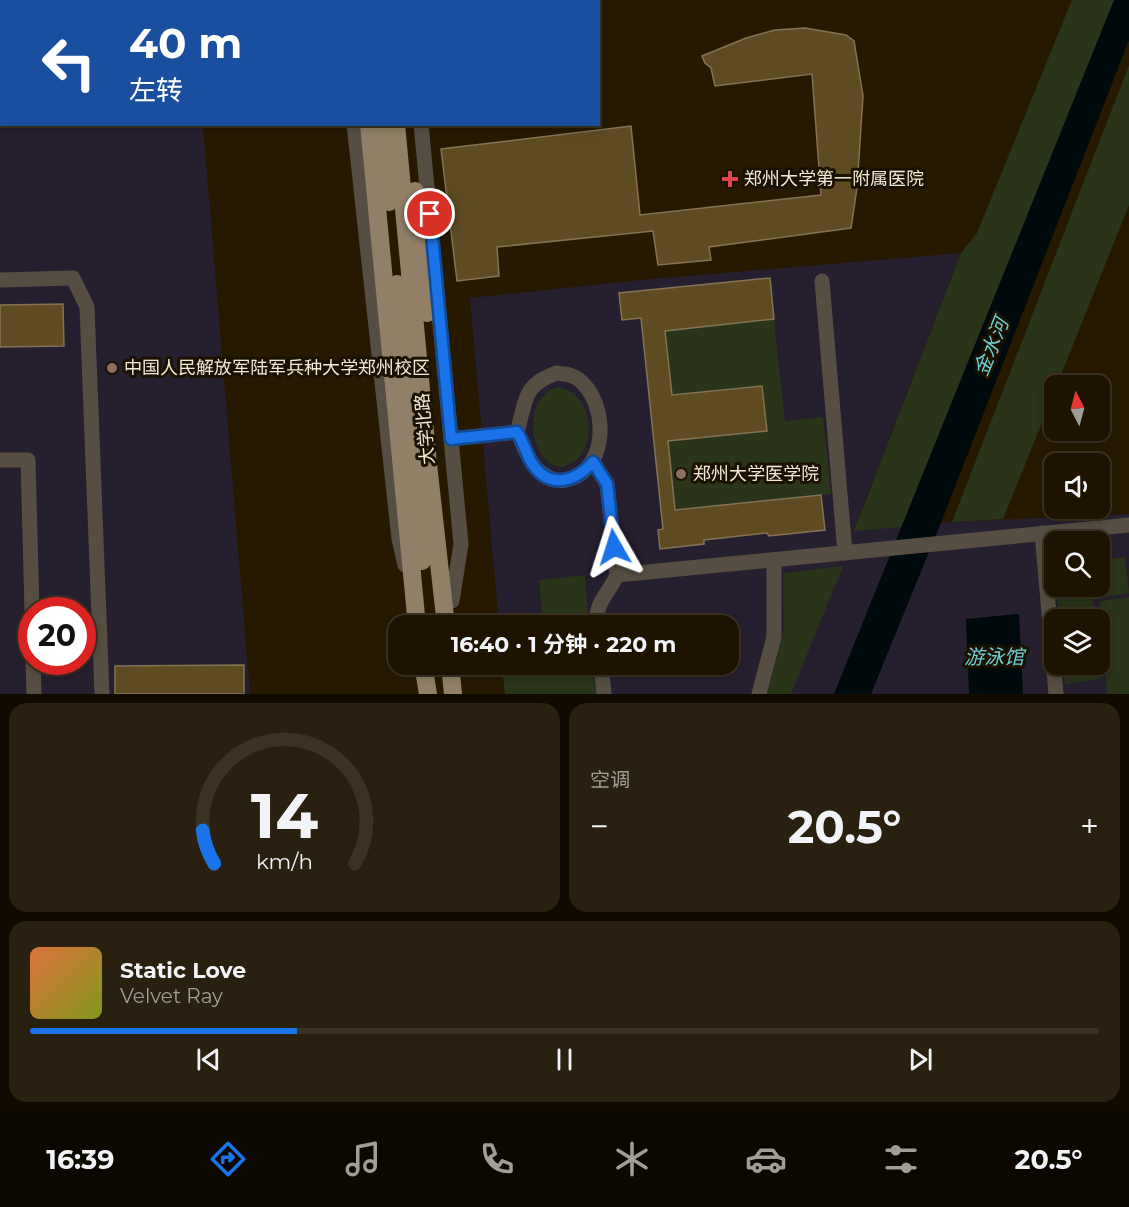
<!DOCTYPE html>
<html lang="zh">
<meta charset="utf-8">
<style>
body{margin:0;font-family:Montserrat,"Noto Sans SC",sans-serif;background:#2a200f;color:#f1f3f6;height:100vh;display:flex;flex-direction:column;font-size:22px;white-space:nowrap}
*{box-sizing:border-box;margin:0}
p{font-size:20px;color:#a09e99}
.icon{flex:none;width:33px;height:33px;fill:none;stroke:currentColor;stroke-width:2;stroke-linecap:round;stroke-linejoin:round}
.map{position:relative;height:694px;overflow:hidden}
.details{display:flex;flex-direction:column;gap:9px;padding:9px;background:#100a00;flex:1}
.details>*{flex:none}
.hud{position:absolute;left:0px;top:0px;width:600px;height:126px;box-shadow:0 3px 9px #0003,0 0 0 2px #3b3222;background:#1a4fa0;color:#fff;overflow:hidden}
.needle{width:39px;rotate:354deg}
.tools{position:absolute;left:1044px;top:375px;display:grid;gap:12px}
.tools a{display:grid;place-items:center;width:66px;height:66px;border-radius:12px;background:#1d1300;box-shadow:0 3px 9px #0003,0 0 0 2px #3b3222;font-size:30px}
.speed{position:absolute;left:18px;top:597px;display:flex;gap:12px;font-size:30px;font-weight:700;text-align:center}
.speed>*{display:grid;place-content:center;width:78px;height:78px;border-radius:50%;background:#1d1300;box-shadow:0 3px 9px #0003,0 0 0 2px #3b3222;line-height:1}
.speed .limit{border:9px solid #d22;background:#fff;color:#111}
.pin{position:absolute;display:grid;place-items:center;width:51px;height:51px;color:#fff;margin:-26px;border:3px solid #fff;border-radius:50%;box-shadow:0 2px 6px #0007}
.me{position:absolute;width:66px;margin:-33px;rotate:354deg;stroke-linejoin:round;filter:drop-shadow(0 0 4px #0008)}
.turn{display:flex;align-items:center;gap:21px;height:126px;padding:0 30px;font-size:27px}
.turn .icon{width:78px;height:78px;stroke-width:2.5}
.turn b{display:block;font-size:42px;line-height:51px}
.big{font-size:45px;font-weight:700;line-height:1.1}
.details .card{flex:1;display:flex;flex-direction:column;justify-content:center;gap:9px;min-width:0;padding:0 21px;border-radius:18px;background:#2a200f}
.details .dial{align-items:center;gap:0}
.dial svg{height:156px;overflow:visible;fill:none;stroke:#3b3222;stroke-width:7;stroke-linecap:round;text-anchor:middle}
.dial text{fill:#f1f3f6;stroke:none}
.song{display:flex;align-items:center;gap:18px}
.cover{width:72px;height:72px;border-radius:9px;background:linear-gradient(135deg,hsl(20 70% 55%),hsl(70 70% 35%))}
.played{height:6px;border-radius:3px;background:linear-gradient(90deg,#1a73e8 25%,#3b3222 25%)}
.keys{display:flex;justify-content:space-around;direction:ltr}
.heat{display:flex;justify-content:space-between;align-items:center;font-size:33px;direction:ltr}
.details .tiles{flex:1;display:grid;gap:9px;grid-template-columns:1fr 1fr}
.card:last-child{grid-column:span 2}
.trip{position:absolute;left:388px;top:615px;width:351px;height:60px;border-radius:18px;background:#1d1300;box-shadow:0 3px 9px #0003,0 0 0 2px #3b3222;font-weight:700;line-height:60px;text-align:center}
.menu{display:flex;height:96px;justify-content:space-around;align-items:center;background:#0c0800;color:#a09e99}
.menu .icon{width:42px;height:42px}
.menu .selected{color:#1a73e8}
.menu b{font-size:27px;color:#f1f3f6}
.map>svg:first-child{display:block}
</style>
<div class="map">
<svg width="1129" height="694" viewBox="0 0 1129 694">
<rect width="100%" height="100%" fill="#271900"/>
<g fill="#261f2f" fill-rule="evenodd">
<path d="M0,102h1l1,22 201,1 47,569h-250zM32,610h50v52h-50z"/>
<path d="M961,253l-107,277 98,-8 177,-8v180h-624l-3,-29 227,-1v-38l-230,-1 -29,-327 171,-18zM1054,542h46v44h-46zM1054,620h46v44h-46z"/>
</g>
<g fill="#293419">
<path d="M1072,0h43l-212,527 -49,4 107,-278 16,-20z"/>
<path d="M1129,65v140l-72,180 -3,1v7l-51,126 -51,3z"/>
<path d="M774,319l11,102 38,-4 8,77 -156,16 -7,-69 99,-11 -5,-44 -90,9 -7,-64z"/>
<path d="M558,387c37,5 44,72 3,80 -6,-1 -12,-4 -16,-8 -18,-19 -17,-64 13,-72z"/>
<path d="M1125,557l4,36 -36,6 2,20h-36l-3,-32 44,-1v-26z"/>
<path d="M843,566l-52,128h-24l17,-65 -1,-56z"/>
<path d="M585,575l4,50h-46l-4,-45z"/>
<path d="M1129,597v97h-22l-7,-93z"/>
<path d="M1100,659l2,20 -37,5 -2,-19 37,-1z"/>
<path d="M502,665h91l3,29h-91z"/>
</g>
<g fill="#00090b">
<path d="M1114,0h15v40l-187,480 -71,174h-37z"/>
<path d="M1019,614l4,80h-54l-3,-75z"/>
</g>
<g fill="#5f4b22" stroke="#837354" stroke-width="1.5">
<path d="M805,28l41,7 8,6 9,55 -6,92 -6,40 -142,19 2,13 -53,5 -5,-34 -156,16 2,29 -42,5 -16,-132 190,-23 9,89 181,-20 -9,-121 -97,12 -4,-18 -6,-5 -3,-7 44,-18 29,-8z"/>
<path d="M770,278l4,41 -109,12 7,64 90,-9 5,45 -99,10 7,69 146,-15 4,35 -56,6 -2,-3 -63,7v4l-44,5 -2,-19 5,-1 -22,-211 -19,2 -3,-27z"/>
<path d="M63,304l1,42 -64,1v-42z"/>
<path d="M244,665v29h-129v-28z"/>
</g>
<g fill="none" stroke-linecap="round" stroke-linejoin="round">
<g stroke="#564e42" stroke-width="15">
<path d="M341,0v2"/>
<path d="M410,0v2"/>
<path d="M354,124l45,415 6,26"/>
<path d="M421,124l40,420 -9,57"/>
<path d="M0,280l73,-2 14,29 15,387"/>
<path d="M822,281l23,272"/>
<path d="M557,373c4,1 9,1 13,2 38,14 44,96 -5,105 -10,2 -22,-4 -29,-12 -9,-10 -13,-24 -19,-36 9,-29 5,-48 40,-59z"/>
<path d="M451,439l66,-7"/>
<path d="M0,460h28l4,150"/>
<path d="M593,462l14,22 10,91c-9,20 -23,28 -20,51"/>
<path d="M1042,533l14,161"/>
<path d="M617,575l512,-50"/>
<path d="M33,662l1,32"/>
<path d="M601,664l3,30"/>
<path d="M759,694l15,-57v-77"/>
</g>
<g stroke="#918067" stroke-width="18">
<path d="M356,0v2"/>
<path d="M370,0v2"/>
<path d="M395,0l1,2"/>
<path d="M369,124l48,502"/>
<path d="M381,124l8,78"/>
<path d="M396,124l32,340 18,162"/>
<path d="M415,191l12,122"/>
<path d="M397,284l25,277"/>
<path d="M423,664l5,30"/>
<path d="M450,664l3,30"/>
</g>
</g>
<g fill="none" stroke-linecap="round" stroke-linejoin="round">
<defs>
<path id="route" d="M430,214l21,225 66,-7c5,8 8,17 12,26 16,31 43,27 64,4l14,22 7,63"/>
</defs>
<use href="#route" stroke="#114b97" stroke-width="15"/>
<use href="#route" stroke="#1a73e8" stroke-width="10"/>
</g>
<path fill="#e0444e" stroke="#1b1100" stroke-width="2" d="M727 170h6v6h6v6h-6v6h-6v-6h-6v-6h6z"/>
<g fill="#8d6e63" stroke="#1b1100" stroke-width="2">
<circle cx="112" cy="368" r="6"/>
<circle cx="681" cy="474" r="6"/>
</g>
<g text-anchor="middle" stroke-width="6" stroke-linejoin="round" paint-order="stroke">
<g font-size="18" fill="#f2e9d8" stroke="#1b1100" text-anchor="start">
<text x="744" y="185">郑州大学第一附属医院</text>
<text x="124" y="374">中国人民解放军陆军兵种大学郑州校区</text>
<text x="693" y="480">郑州大学医学院</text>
</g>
<g font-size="18" fill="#f2e9d8" stroke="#1b1100">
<text transform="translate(425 429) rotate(-95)" y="6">大学北路</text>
</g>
<g font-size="20" font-style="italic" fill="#6dd0d8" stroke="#1b1100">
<text transform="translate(991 347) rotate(-68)" y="7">金水河</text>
<text x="994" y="664">游泳馆</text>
</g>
</g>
</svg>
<div class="tools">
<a><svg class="needle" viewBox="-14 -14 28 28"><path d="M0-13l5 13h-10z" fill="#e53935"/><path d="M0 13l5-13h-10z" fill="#a09e99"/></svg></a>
<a><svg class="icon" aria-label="sound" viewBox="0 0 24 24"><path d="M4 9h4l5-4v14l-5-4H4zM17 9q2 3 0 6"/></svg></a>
<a><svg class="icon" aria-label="search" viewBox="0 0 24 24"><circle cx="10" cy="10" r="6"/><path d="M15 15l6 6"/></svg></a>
<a><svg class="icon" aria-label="layers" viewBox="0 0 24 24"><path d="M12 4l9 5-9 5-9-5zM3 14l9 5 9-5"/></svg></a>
</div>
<div class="speed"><div class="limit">20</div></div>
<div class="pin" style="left:430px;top:214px;background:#d93025"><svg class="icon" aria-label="arrive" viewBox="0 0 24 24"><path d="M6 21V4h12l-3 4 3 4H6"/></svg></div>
<svg class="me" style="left:614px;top:547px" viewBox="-20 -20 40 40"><path d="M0-17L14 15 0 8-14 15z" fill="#1a73e8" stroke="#fff" stroke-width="4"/></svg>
<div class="trip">16:40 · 1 分钟 · 220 m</div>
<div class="hud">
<div class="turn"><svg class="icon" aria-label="left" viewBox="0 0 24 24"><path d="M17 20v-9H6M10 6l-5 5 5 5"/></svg><div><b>40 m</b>左转</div></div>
</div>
</div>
<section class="details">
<div class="tiles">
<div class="card dial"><svg viewBox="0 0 100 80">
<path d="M14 69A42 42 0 1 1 86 69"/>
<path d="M14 69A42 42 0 0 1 8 52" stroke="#1a73e8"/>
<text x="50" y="56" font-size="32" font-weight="700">14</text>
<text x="50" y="72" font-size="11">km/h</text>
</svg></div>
<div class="card"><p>空调</p>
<div class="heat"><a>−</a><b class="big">20.5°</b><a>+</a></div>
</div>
<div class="card">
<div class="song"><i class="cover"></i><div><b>Static Love</b><p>Velvet Ray</p></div></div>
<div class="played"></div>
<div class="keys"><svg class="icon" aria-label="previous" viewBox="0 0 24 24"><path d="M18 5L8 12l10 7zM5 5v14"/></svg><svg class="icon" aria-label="pause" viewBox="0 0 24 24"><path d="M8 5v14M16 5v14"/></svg><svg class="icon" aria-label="next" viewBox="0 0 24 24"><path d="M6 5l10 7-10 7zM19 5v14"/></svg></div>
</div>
</div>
</section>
<nav class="menu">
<b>16:39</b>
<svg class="icon selected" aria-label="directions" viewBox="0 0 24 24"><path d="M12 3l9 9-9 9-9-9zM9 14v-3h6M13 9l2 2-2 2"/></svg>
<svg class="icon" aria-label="music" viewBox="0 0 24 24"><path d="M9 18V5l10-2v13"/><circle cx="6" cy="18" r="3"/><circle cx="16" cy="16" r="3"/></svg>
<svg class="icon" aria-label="phone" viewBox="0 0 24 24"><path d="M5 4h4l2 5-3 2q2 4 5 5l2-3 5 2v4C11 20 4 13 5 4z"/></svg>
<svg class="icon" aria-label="climate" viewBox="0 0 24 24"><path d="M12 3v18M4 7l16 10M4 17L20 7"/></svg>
<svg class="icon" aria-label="car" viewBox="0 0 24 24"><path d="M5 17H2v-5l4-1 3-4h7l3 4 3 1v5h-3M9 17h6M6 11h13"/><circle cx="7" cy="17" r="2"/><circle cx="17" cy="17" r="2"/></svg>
<svg class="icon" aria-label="filters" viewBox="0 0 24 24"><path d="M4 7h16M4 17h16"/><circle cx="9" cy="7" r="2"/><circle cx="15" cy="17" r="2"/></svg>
<b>20.5°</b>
</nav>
